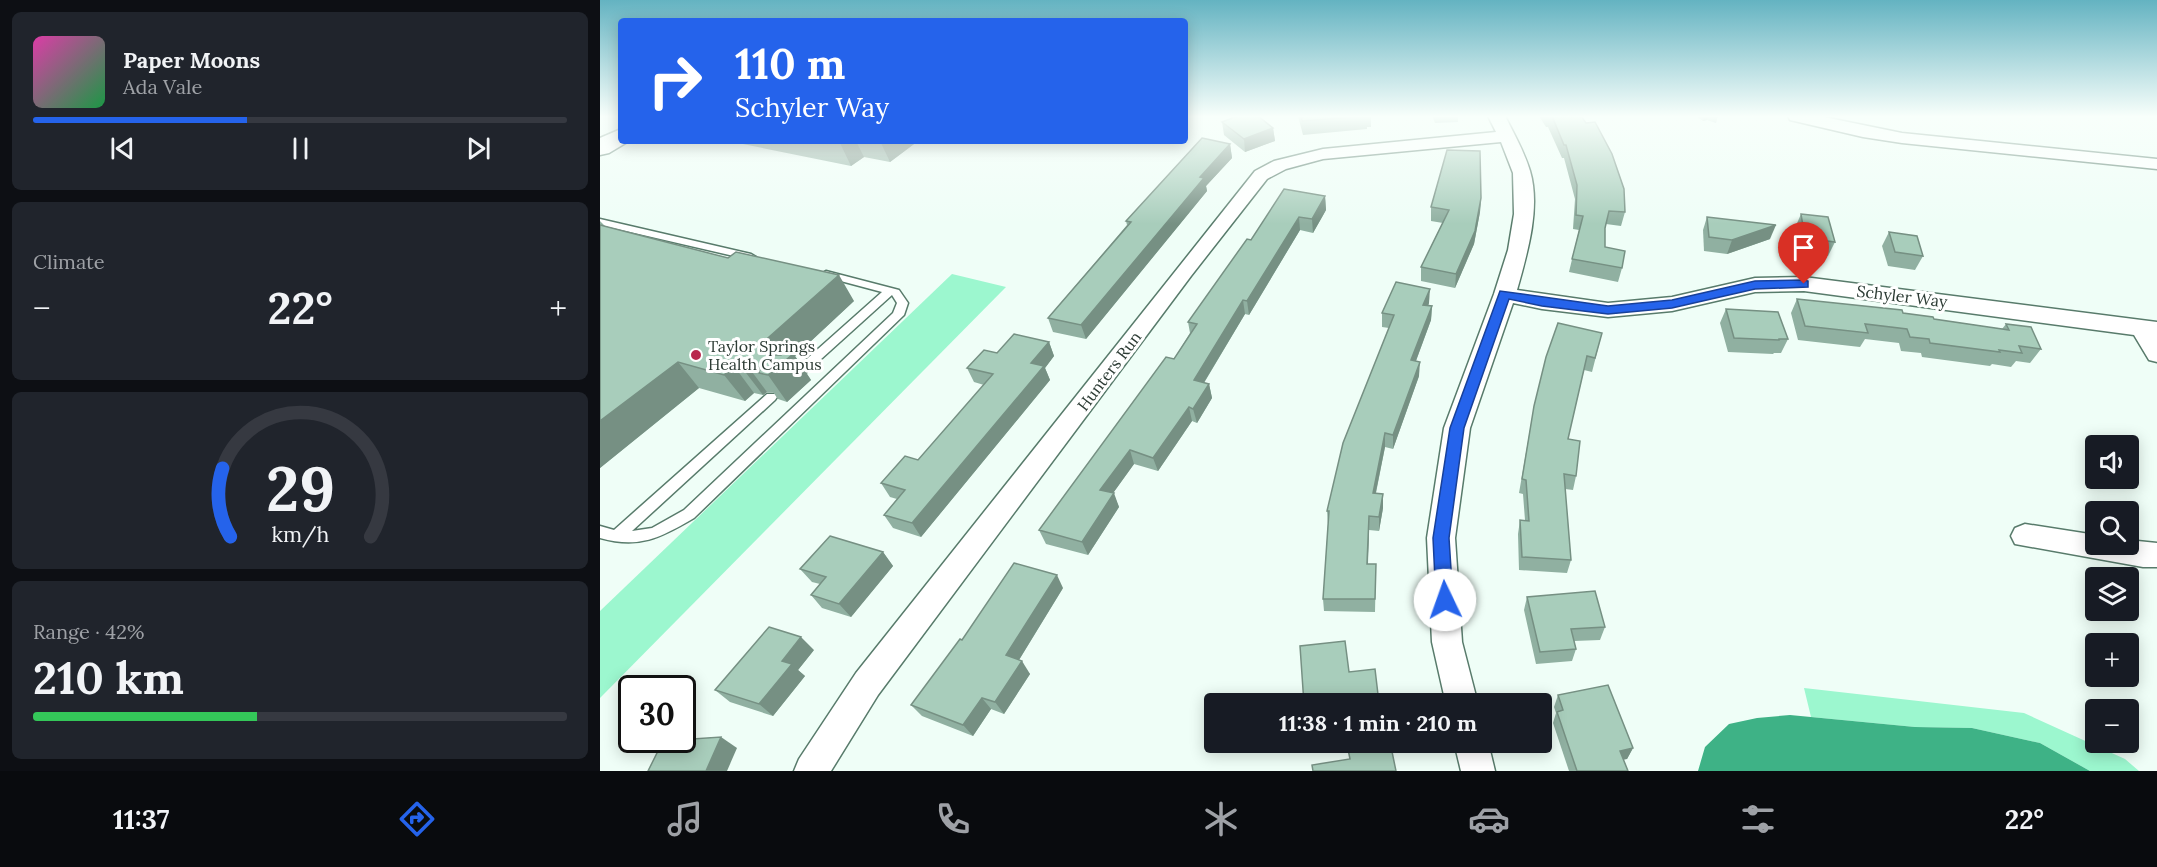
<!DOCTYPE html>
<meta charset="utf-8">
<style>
body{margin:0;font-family:Lora,serif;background:#20242c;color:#f1f3f6;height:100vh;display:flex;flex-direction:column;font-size:22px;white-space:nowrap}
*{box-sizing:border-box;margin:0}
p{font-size:20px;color:#9ea1a6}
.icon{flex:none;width:33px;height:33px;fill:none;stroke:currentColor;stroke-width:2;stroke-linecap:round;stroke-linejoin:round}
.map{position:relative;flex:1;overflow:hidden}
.panel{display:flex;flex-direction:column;gap:12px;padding:12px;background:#0d0f14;width:600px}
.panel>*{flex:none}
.hud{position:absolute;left:18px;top:18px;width:570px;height:126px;border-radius:6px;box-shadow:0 3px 15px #0003;background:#2563eb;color:#fff;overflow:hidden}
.buttons{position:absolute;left:1485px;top:435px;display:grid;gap:12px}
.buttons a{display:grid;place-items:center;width:54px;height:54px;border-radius:6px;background:#171b24;box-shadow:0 3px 15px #0003;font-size:30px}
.speed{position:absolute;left:18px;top:675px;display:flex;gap:12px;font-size:30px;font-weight:700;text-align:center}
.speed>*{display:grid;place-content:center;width:78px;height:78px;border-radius:50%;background:#171b24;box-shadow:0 3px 15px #0003;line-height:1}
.speed .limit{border:3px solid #111;border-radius:9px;background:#fff;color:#111}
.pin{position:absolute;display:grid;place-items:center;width:51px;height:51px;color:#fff;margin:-62px -26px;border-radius:50% 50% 50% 0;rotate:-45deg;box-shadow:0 0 6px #0007}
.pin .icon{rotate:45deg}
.me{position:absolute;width:66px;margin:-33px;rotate:357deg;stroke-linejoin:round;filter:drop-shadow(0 0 4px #0008)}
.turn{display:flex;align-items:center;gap:21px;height:126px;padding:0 18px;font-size:27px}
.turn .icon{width:78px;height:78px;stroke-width:2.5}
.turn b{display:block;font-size:42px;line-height:51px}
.big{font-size:45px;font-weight:800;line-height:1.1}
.panel .card{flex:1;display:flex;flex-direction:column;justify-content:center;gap:9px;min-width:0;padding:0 21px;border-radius:9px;background:#20242c}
.panel .dial{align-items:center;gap:0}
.dial svg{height:156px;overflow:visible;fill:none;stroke:#363941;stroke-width:7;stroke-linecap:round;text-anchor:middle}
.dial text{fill:#f1f3f6;stroke:none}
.song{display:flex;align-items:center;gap:18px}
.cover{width:72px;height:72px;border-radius:9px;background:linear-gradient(135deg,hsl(320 70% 55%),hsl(140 70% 35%))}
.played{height:6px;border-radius:3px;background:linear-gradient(90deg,#2563eb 40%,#363941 40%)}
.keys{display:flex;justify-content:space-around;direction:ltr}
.heat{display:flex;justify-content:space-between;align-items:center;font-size:33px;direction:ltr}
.charge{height:9px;border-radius:4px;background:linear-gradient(90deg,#34c759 42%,#363941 0)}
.trip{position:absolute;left:604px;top:693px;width:348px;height:60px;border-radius:6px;background:#171b24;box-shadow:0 3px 15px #0003;font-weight:800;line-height:60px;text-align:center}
.menu{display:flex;height:96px;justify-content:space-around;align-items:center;background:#090b0e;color:#9ea1a6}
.menu .icon{width:42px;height:42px}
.menu .on{color:#2563eb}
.menu b{font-size:27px;color:#f1f3f6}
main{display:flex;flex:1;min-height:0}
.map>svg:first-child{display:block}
</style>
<main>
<section class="panel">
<div class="card">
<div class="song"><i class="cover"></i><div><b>Paper Moons</b><p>Ada Vale</p></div></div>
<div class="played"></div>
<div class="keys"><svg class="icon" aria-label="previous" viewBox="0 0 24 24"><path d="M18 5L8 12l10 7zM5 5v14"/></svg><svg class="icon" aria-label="pause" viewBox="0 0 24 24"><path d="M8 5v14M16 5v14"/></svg><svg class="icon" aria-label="next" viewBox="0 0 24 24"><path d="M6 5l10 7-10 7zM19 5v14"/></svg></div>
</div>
<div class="card"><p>Climate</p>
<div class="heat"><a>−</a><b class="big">22°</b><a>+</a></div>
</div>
<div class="card dial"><svg viewBox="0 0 100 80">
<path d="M14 69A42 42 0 1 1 86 69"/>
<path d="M14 69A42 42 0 0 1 10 34" stroke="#2563eb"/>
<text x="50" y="56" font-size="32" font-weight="700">29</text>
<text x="50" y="72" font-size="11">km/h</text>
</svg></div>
<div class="card"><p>Range · 42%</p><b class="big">210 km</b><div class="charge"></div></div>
</section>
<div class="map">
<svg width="1557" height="771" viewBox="0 0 1557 771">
<rect width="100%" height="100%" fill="#effef7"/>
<g fill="#9cf7cf">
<path d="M352,274l54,13 -406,411v-87z"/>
<path d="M1204,688l220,25 101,46 14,12h-49l-50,-28 -68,-15 -57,-1 -104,-10z"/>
</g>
<path fill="#3eb286" d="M1190,715l125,12 57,1 68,15 50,28h-392l7,-24 24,-23 28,-6z"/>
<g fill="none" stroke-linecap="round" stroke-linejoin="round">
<defs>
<g id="lane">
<path d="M0,219l151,35 5,3 -5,3 -151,-35z"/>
<path d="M226,271l73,19 9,13 -4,12 -210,203c-34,20 -55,31 -94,20v-12l14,4 153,-136h8l2,3 -2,3 -143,131 20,-3 32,-18 209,-197 4,-10 -5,-8 -93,84h-8l-2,-3 2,-3 91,-81 -60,-16 -1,-2z"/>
</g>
<g id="street">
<path d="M888,116h17c9,18 19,35 25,55 11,37 -3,83 -13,119l91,13 64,-6 83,-19 49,-1 353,45v40l-8,-2 -15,-25 -330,-44 -49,1 -83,19 -64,6 -66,-8 -29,-6 -43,125 -15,110 7,104 16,62h-32l-14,-62 -5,-104 17,-110 50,-134 14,-44 6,-36 -1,-41 -12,-31 -178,17 -37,10 -19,10 -76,97 -313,419 -47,76h-37l5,-12 57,-86 399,-502 19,-10 49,-12 173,-17z"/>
<path d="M1188,116h31l83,17 255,26v10l-255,-26 -39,-6 -73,-17z"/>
<path d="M1425,524l71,11v9h32v-4l29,3v24h-14l-128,-23 -4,-8 4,-8z"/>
<path d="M854,742h34l7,29h-34z"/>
</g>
<path id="secondary" d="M21,129v12h8l-20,12 -9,2v-17z"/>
</defs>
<use href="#lane" stroke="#587b6b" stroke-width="3"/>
<use href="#street" stroke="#587b6b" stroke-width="3"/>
<use href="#secondary" stroke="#587b6b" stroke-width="3"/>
<use href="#lane" fill="#fff" fill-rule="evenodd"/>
<use href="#street" fill="#fff" fill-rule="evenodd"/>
<use href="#secondary" fill="#fff" fill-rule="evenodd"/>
</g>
<g fill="#90b0a1">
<path d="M698,116h73v11h-4v2l-64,6z"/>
<path d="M832,116h26v6l-23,1z"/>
<path d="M939,116h42l44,96 -4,14 -15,-2 -1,4v19l17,21 -4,14 -49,-10 10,-42 -6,-1 2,-30 -11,-41h-2l-14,-31h-2z"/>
<path d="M1096,116h22l-2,7 -9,-3 -4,1z"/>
<path d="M622,122l51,6 2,13 -30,11 -21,-17z"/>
<path d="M128,141h190l-28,21 -26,-5 -13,9z"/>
<path d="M630,144l2,14 -26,28 1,5 -121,148 -33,-7 -5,-14 79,-93 -1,-4z"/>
<path d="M725,196l1,14 -13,23 -13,-3 -51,85 -4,-1 -41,69 5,1 3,14 -15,25 -5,-2 -34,50 -24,-7 -21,29 6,14 -31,48 -42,-11 -7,-14 135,-171 16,-26 -2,-11 63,-82z"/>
<path d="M881,198l-1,14 -6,32 -19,44 -34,-7v-14l22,-44 -12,-2v-14z"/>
<path d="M1201,214l34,28 -7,14 -29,-4 -4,-24z"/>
<path d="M1107,217l63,22 -43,15 -23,-3 -1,-21z"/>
<path d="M0,221l5,5 249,75 -59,55 16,24 -24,22 -9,-3 -5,-7h-6l-4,3 -9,-2 -9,8 -46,-13 -99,80z"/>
<path d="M1289,232l34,24 -8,14 -27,-4 -6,-20z"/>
<path d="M1197,299l106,14 31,6 68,10 4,-5 35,25 -11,14 -14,-2 -5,6 -19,-3 -2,2 -68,-9 -1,-4 -20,-2 -2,-8 -34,-4 -5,8 -62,-7 -7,-27z"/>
<path d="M829,303l-1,3h4l-1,14 -15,41 3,15 -26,73 -8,-2 -9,46 7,1v14l-4,23 -10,-1 -1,34h8l-1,48 -51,-1 -1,-12 5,-75 -1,-13 62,-183 -7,-1v-14z"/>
<path d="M1126,309l62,30 -7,14h-7l-1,1 -45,-2 -8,-29z"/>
<path d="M1002,333l-10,39 -8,-2 -16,69 8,37 -3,14 -8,-1 6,71 -4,13 -48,-3 -1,-36 2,-14h5l-2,-26 -4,-1 15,-87z"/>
<path d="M449,342l5,14 -9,12 5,12 -129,157 -28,-9 -9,-13 13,-16 -7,-2 -9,-14 37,-23 66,-75 -10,-3 -7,-14 30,-15z"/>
<path d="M283,552l10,14 -42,51 -29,-9 -11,-13 9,-11 -8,-2 -12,-13z"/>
<path d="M463,588l-44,72 11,14 -26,40 -13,-5 -18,27 -51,-20 -11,-11 51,-65z"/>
<path d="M927,597l78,30 -5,13 -26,1 2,8 -4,12 -36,3 -12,-54z"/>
<path d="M214,650l-16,20 7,6 -32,40 -43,-14 -15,-12z"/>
<path d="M958,695l75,53 -6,11h-4l5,12h-59l-16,-48 3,-10 -2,-6z"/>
</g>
<g fill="#769083">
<path d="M1105,116h3l-1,4 -4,1z"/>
<path d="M673,128l2,13 -30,11 -1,-13z"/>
<path d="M239,141h17l8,16 -13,9z"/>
<path d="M280,141h38l-28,21z"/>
<path d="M630,144l2,14 -26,28 1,5 -121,148 -5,-14 119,-148z"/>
<path d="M725,196l1,14 -13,23 -1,-14z"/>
<path d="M881,198l-1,14 -6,32 -19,44 1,-14z"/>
<path d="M699,217l1,13 -51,85 -2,-14z"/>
<path d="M1176,225l-6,14 -43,15 5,-14z"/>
<path d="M239,275l15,26 -59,55 16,24 -24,22 -19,-27 -8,-30z"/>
<path d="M830,289l-1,14 -6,16v-14z"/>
<path d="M643,300l2,14 -48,80 -3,-14z"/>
<path d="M832,306l-1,14 -20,54v-14z"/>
<path d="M449,342l5,14 -9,12 5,12 -129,157 -9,-14 119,-160z"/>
<path d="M78,362l21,26 -99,80v-47z"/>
<path d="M820,362l-1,14 -26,73v-14z"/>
<path d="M147,365l20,27 -4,3 -20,-26z"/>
<path d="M134,366l20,27 -9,8 -21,-26z"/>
<path d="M609,384l3,14 -15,25 -4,-14z"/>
<path d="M589,407l3,14 -34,50 -5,-13z"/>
<path d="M785,433v14l-12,59v-13z"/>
<path d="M530,450l4,14 -28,39 -6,-13z"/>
<path d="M514,493l5,14 -31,48 -6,-13z"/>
<path d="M783,494v14l-4,23v-14z"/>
<path d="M769,516v14l-2,47v-13z"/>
<path d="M283,552l10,14 -42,51 -12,-13z"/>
<path d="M457,575l6,13 -49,80 -8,-13z"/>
<path d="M201,637l13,13 -16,20 7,6 -32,40 -14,-12 23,-43z"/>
<path d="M422,661l8,13 -26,40 -9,-12z"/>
<path d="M382,698l9,11 -18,27 -10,-11z"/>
<path d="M121,737l16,11 -10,23h-21z"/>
<path d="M1033,748l-6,11 -13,3 6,-11z"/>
</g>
<g fill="#a8cdbb" stroke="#769083" stroke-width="1.5">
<path d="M637,116h21l15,12 -29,11 -22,-17z"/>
<path d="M701,116h65l-64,5z"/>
<path d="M952,116h29l5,7 9,-1 17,32 12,35 1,23 -16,-1 -4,17v19l20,4 -3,17 -50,-9 11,-43 -7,-1 1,-30 -11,-40h-2z"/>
<path d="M602,138l28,6 -30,33 4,1 -123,147 -33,-7 83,-96 -5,-1z"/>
<path d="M847,150l33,1 1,47 -6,33 -19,43 -35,-7 28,-57 -18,-3z"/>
<path d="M684,189l41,7 -13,23 -13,-2 -52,84 -4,-1 -49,80 15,4 -16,25 -4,-2 -36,51 -23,-8 -30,40 14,3 -32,49 -43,-12 127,-173 8,2 23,-35 -9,-2 59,-83 4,1z"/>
<path d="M1201,214l27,3 7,25 -30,-4z"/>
<path d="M1107,217l69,8 -44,15 -23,-3z"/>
<path d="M0,225l128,33 8,-6 103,23 -79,70 9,2 -1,4 4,4h9l4,-3 8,2 -25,21 -9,-2 1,-4 -4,-4h-9l-4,4 -9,-3 -10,9 -46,-13 -78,59z"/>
<path d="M1289,232l28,4 6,20 -28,-4z"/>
<path d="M796,282l34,7 -7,16 9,1 -21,54 9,2 -27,73 -8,-2 -12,60 10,1 -4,23 -10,-1 -2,48h9l-1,35h-52l6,-88h-2l16,-68 51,-128 -12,-2z"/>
<path d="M1197,299l105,11 1,3 30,4 1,2 75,11 -3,-6 25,3 10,22 -22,-3 3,7 -23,-3 1,2 -70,-9 -1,-4 -19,-2 -3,-8 -42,-5 3,9 -63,-7z"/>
<path d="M1126,309l52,3 10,27h-9v1l-45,-2z"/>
<path d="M958,323l44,10 -7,25 -8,-2 -19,83 12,2 -4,35 -12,-2 7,86 -49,-3 -2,-37 9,1 -3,-41 -4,-1 12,-73 12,-49z"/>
<path d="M414,334l35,8 -18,21 13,3 -132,157 -28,-8 21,-25 -24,-7 24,-27 13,4 75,-86 -26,-6 17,-18 13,3z"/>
<path d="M230,536l53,16 -44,52 -28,-9 15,-18 -26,-8z"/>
<path d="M414,563l43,12 -51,80 16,6 -27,41 -13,-4 -19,27 -52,-20 49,-66 2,1z"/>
<path d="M995,591l10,36 -34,2 5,20 -36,3 -13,-55z"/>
<path d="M169,627l32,10 -19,24 10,3 -33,40 -44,-14z"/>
<path d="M745,641l4,31 26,-3 4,34 -75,1 -4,-58z"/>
<path d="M1008,685l25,63 -13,3 8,20h-51l-20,-59 6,-2 -5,-15z"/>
<path d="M121,737l-15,34h-58l15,-30z"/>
<path d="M784,742h6l6,29h-83l-1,-6 38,-6 -2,-10z"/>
</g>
<linearGradient id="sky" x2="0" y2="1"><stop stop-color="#64b3c1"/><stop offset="0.52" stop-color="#f8fffb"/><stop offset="1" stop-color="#f8fffb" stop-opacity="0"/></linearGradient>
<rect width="1557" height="224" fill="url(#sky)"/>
<path fill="#2563eb" stroke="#184099" stroke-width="1.5" d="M1204,280l4,1v6l-53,2 -83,19 -64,6 -66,-8 -33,-7 -45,129 -15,110 4,62 -2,6 -6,2 -6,-2 -3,-6 -3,-62 17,-110 50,-137 108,15 64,-6 83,-19z"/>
<circle fill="#b8284d" stroke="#fff" stroke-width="2" cx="96" cy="355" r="6"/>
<g text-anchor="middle" stroke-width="6" stroke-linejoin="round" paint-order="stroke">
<g font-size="16" fill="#2c3b34" stroke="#fff">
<text transform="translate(1302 296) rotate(7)" y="6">Schyler Way</text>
<text transform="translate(509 371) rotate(-53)" y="6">Hunters Run</text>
</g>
<g font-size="16" fill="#2c3b34" stroke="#fff" text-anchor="start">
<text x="108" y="352">Taylor Springs<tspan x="108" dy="18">Health Campus</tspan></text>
</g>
</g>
</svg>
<div class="buttons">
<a><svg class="icon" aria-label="sound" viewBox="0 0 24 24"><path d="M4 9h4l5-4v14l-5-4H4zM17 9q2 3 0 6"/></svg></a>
<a><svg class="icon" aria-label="search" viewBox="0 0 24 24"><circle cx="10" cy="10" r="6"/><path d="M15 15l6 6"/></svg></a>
<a><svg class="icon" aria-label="layers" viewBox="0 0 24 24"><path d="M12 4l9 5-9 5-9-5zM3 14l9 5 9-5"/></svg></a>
<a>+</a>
<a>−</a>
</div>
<div class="speed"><div class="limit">30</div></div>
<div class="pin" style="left:1204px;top:284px;background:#d93025"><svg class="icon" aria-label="arrive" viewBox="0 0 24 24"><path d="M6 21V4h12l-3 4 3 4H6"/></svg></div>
<svg class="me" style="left:845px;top:600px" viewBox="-20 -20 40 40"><circle r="19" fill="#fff"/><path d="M0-13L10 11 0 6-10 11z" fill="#2563eb"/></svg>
<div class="trip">11:38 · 1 min · 210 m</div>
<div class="hud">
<div class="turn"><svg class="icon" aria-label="right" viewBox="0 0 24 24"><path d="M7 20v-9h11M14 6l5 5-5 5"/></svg><div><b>110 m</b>Schyler Way</div></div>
</div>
</div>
</main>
<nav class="menu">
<b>11:37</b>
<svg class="icon on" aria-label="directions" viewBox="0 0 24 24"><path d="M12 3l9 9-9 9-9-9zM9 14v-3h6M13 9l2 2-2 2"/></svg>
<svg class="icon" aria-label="music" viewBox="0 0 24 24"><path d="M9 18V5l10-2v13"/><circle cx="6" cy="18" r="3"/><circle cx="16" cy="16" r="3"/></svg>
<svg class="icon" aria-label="phone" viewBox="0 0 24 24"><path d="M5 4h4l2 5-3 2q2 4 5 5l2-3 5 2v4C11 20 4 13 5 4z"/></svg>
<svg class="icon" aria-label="climate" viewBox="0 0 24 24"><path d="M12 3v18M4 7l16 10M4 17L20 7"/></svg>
<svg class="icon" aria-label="car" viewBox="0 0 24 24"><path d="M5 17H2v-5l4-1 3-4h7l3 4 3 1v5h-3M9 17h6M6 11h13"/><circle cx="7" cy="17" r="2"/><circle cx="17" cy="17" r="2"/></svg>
<svg class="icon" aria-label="filters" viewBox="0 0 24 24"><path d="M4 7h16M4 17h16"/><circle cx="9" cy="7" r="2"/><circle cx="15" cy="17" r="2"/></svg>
<b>22°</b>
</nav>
